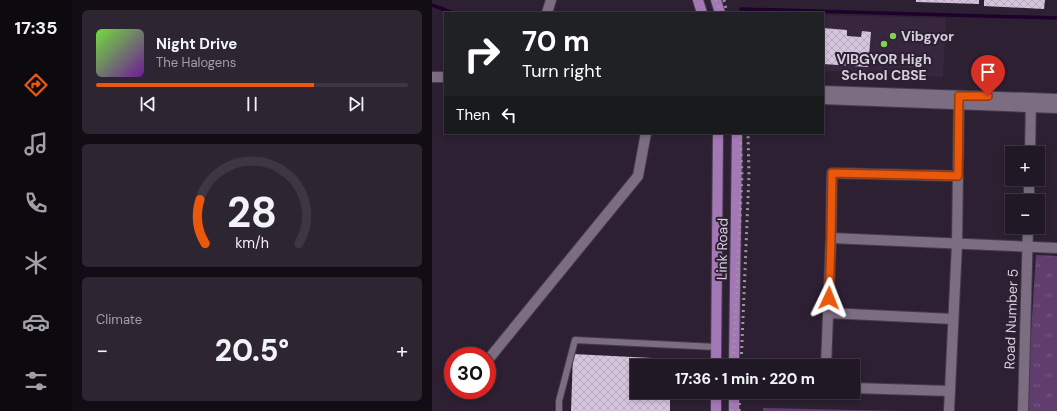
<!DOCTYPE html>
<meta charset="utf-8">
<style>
body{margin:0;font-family:"DM Sans",sans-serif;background:#2d2532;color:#f1f3f6;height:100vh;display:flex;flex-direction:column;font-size:15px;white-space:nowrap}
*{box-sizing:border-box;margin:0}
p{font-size:13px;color:#a2a0a7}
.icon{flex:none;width:22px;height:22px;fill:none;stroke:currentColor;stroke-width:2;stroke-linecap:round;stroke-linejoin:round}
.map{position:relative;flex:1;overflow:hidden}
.panel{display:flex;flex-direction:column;gap:10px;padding:10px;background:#120d15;width:360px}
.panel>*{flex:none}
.banner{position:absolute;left:12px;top:12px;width:380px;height:122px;border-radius:0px;box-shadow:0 2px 6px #0003,0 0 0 1px #3e3743;background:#202124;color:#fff;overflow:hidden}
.fabs{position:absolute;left:573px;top:146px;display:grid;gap:8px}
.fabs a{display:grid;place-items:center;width:40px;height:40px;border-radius:0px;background:#211826;box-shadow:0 2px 6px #0003,0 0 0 1px #3e3743;font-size:20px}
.speed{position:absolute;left:12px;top:347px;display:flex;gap:8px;font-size:20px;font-weight:700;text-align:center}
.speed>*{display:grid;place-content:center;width:52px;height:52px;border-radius:50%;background:#211826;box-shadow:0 2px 6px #0003,0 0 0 1px #3e3743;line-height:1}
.speed .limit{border:6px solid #d22;background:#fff;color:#111}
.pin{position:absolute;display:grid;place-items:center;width:34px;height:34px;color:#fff;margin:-41px -17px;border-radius:50% 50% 50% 0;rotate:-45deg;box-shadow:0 0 4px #0007}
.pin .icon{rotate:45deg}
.me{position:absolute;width:44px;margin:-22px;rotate:2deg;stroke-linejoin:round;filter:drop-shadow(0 0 3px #0008)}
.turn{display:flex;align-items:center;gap:14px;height:84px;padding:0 12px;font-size:18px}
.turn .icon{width:52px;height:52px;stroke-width:2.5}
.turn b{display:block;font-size:28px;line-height:34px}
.then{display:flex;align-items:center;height:38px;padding:0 12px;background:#0003;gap:8px;font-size:15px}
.big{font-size:30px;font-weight:800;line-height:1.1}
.panel .card{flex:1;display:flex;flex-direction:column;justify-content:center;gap:6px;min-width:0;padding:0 14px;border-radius:6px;background:#2d2532}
.panel .dial{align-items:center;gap:0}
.dial svg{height:104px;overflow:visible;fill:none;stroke:#3e3743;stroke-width:7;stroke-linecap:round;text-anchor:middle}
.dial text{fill:#f1f3f6;stroke:none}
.song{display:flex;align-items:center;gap:12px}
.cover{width:48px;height:48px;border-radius:6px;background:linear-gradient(135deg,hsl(100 70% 55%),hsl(280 70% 35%))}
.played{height:4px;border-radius:2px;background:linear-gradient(90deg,#ea580c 70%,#3e3743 70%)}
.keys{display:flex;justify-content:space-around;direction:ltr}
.heat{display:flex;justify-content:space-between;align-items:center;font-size:22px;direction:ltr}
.trip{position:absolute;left:198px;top:359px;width:230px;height:40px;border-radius:0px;background:#211826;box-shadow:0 2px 6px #0003,0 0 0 1px #3e3743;font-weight:800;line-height:40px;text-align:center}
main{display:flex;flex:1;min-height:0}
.menu{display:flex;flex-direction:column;width:72px;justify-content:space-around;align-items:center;background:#0d0a0f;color:#a2a0a7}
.menu .icon{width:28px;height:28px}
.menu .on{color:#ea580c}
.menu b{font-size:18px;color:#f1f3f6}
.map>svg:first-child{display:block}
</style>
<main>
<nav class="menu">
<b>17:35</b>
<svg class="icon on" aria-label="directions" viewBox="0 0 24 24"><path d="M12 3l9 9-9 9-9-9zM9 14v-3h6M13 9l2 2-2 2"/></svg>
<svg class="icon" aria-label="music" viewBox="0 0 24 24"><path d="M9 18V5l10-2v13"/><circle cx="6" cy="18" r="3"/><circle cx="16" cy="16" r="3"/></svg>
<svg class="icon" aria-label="phone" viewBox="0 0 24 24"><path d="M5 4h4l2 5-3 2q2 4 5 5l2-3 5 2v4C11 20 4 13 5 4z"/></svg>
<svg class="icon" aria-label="climate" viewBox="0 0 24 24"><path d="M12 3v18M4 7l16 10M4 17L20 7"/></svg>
<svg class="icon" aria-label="car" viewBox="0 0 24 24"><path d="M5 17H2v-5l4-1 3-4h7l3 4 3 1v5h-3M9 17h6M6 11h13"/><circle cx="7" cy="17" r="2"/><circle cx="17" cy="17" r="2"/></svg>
<svg class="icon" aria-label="filters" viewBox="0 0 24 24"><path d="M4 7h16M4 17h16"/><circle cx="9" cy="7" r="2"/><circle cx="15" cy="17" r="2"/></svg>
</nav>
<section class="panel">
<div class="card">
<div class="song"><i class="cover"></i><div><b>Night Drive</b><p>The Halogens</p></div></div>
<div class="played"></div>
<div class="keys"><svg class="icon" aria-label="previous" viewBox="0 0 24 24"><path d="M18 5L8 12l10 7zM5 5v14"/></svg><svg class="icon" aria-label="pause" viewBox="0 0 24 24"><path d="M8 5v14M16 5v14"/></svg><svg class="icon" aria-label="next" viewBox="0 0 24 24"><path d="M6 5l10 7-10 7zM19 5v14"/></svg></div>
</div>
<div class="card dial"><svg viewBox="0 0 100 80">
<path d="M14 69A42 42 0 1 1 86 69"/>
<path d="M14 69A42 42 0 0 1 10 35" stroke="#ea580c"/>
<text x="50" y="56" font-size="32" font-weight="700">28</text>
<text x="50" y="72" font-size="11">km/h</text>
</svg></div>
<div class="card"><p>Climate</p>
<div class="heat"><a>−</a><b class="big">20.5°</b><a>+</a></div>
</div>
</section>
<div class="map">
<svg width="625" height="411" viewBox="0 0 625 411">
<defs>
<pattern id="park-tufts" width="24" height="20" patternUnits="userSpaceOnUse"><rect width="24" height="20" fill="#5f3e6d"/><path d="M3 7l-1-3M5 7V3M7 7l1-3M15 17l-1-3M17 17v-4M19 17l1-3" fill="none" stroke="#755981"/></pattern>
<pattern id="building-cross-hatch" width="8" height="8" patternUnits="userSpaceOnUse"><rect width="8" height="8" fill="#d4c4dc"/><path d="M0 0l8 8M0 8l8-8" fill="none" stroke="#b6a9bd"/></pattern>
</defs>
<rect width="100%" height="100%" fill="#2c2032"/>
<path fill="#37263e" d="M391,15l123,3 -3,59 -120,-6z"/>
<g fill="url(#park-tufts)">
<path d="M604,255l21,1v155h-31z"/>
<path d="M331,408l138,3h-138z"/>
</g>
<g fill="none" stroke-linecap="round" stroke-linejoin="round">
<g stroke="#1f002c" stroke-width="3.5">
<path d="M0,5l21,8"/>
<path d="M309,9l316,9"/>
</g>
</g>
<g fill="url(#building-cross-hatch)">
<path d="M484,0h63v4l-63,-2z"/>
<path d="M552,0h61l-1,9 -60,-3z"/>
<path d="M391,28l24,2v6l14,1 1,-6 9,1 -3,35 -45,-3z"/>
<path d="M141,354l99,5v7h-35v26h33v19h-99z"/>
</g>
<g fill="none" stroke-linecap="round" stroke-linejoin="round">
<defs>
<path id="service" d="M127,411v-10l16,-61 141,7"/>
<g id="minor">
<path d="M115,13l4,-13"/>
<path d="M0,77h13"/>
<path d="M598,153l1,-54"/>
<path d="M597,201v-22"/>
<path d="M399,238l226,10"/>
<path d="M396,313l125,6"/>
<path d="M55,361l151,-185 8,-43"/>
<path d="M394,366l5,-128 1,-65 126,3"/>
<path d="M421,388l97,3"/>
<path d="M517,411l8,-167 2,-147"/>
<path d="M591,411l5,-184"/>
</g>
<g id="tertiary">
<path d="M391,91l234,8"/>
<path d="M391,99l234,9"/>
</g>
<g id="primary">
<path d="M266,0l4,13"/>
<path d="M284,0l4,13"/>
<path d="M284,366l2,-233"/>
<path d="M302,366l3,-233"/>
<path d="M284,411v-19"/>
<path d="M302,411v-19"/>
</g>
</defs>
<use href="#service" stroke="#473c4c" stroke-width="8"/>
<use href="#minor" stroke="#473c4c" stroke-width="12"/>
<use href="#tertiary" stroke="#473c4c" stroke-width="12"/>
<use href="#primary" stroke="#473c4c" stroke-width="12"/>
<use href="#service" stroke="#7c6d83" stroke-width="6"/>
<use href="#minor" stroke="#7c6d83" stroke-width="10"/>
<use href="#tertiary" stroke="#7c6d83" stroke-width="10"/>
<use href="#primary" stroke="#a478b7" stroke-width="10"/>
<g stroke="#9c92a0" stroke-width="3" stroke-dasharray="2 4" stroke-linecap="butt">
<path d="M284,0l4,13"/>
<path d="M292,0l3,13"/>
<path d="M301,366l9,-191 -2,-42"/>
<path d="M309,366l8,-191 -1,-42"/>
<path d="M299,411l1,-19"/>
<path d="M307,411l1,-19"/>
</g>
</g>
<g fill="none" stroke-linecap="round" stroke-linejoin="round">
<defs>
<path id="route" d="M397,298l2,-60 1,-65 126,3 1,-80h29"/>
</defs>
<use href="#route" stroke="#983908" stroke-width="10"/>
<use href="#route" stroke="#ea580c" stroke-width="7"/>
</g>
<g fill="#81d050" stroke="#2c2032" stroke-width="1.5">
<circle cx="461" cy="36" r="4"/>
<circle cx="452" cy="44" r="4"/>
</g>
<g text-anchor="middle" stroke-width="4" stroke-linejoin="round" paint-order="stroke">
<g font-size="14" font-weight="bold" fill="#d7cfdb" stroke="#2c2032" text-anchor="start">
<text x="469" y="41">Vibgyor</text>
<text x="452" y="64" text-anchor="middle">VIBGYOR High<tspan x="452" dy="16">School CBSE</tspan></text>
</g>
<g font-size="14" fill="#d7cfdb" stroke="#2c2032">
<text transform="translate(290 249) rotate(-89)" y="5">Link Road</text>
<text transform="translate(579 319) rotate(-88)" y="5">Road Number 5</text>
</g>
</g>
</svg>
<div class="fabs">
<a>+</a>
<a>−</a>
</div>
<div class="speed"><div class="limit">30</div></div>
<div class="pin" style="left:556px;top:96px;background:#d93025"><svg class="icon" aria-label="arrive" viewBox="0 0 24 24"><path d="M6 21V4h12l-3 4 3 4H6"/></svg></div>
<svg class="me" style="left:397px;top:298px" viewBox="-20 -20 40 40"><path d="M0-17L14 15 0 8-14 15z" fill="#ea580c" stroke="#fff" stroke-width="4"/></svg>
<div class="trip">17:36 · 1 min · 220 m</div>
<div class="banner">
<div class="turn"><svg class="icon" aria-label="right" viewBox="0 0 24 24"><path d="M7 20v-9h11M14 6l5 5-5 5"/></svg><div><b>70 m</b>Turn right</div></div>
<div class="then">Then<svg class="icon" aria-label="left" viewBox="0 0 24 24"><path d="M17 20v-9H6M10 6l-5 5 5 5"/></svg></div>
</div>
</div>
</main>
